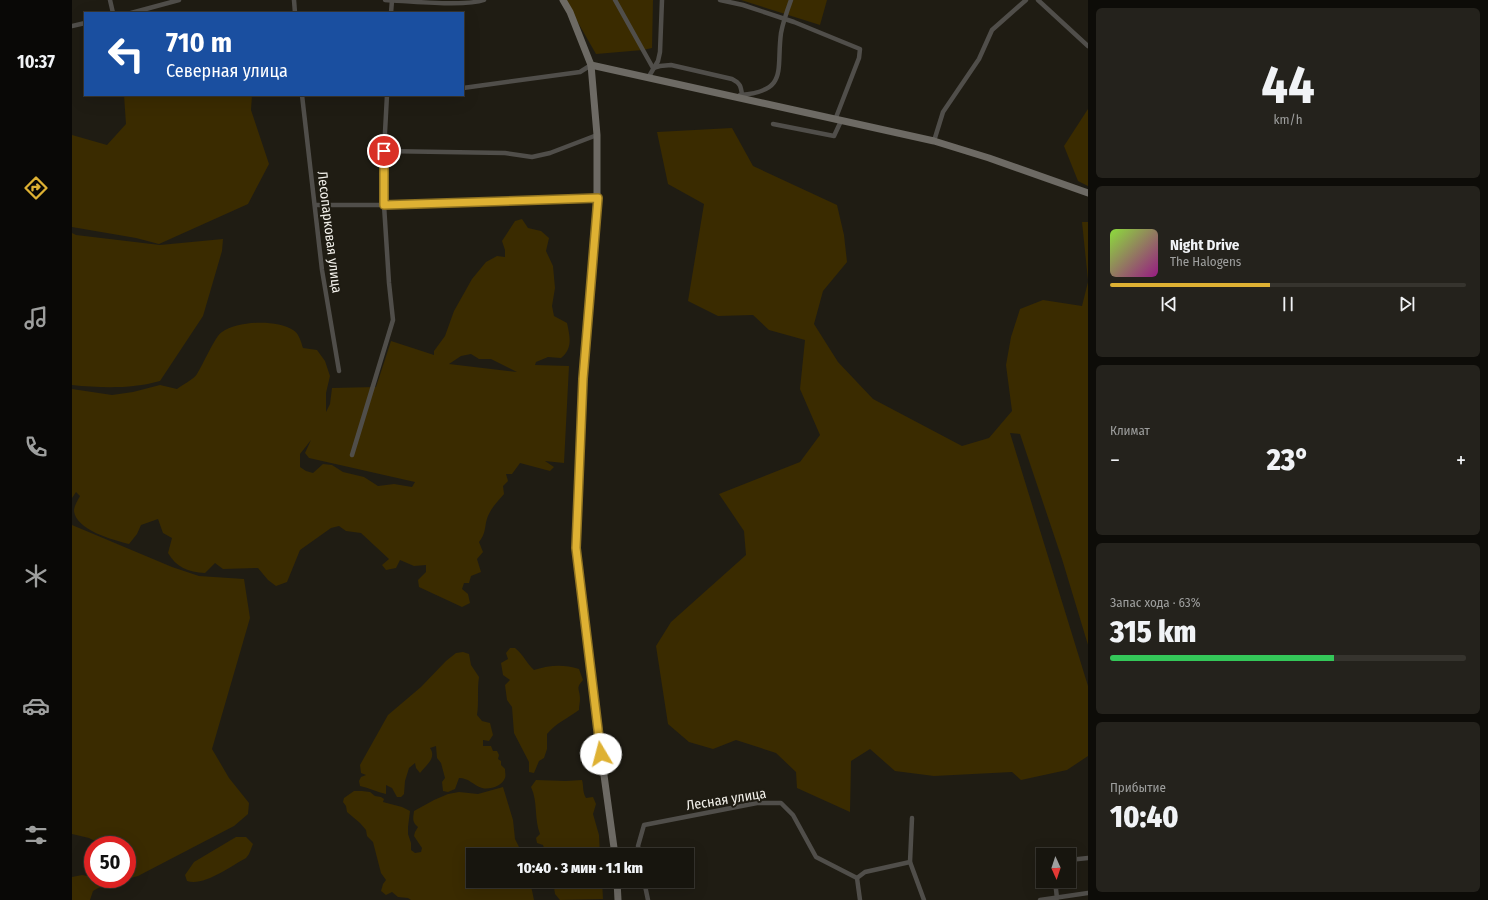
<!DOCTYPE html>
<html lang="ru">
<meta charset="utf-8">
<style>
body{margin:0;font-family:"Fira Sans Condensed",sans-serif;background:#24221c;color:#f1f3f6;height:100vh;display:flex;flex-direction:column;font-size:15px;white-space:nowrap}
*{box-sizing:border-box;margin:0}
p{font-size:13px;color:#9e9f9e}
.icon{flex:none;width:22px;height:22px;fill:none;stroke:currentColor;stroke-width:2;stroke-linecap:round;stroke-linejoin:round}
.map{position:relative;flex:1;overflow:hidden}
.drawer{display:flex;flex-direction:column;gap:8px;padding:8px;background:#0d0c08;width:400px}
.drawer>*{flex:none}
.hud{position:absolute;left:12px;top:12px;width:380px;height:84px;border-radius:0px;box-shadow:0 4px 16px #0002,0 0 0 1px #36342e;background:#1a4fa0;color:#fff;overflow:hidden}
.needle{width:26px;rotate:177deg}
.controls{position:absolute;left:964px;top:848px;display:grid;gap:8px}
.controls a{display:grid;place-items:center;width:40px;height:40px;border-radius:0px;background:#17150e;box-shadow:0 4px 16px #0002,0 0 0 1px #36342e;font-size:20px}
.speed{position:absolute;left:12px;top:836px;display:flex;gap:8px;font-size:20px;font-weight:700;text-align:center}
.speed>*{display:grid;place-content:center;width:52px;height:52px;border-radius:50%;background:#17150e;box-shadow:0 4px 16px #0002,0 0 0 1px #36342e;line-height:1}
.speed .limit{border:6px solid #d22;background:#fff;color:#111}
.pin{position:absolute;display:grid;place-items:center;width:34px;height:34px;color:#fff;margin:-17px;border:2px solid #fff;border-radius:50%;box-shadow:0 1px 4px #0007}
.me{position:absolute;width:44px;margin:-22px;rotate:352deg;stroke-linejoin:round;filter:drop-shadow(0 0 3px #0008)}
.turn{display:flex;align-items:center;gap:14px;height:84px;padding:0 16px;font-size:18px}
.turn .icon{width:52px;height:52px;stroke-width:2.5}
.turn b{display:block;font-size:28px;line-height:34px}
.big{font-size:30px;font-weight:800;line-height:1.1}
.drawer .card{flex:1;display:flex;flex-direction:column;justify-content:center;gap:6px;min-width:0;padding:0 14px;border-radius:6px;background:#24221c}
.drawer .dial{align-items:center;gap:0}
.dial b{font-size:52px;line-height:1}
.song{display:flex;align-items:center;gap:12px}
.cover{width:48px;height:48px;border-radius:6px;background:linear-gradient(135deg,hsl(90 70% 55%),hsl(310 70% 35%))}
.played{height:4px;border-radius:2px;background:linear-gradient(90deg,#deb133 45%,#36342e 45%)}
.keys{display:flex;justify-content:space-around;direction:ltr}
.heat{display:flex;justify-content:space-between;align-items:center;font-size:22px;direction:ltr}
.charge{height:6px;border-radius:3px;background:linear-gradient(90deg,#34c759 63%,#36342e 0)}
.trip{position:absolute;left:394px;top:848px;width:228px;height:40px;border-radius:0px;background:#17150e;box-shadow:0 4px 16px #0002,0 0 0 1px #36342e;font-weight:800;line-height:40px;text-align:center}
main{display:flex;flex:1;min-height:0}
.menu{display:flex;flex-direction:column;width:72px;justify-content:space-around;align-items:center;background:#090806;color:#9e9f9e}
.menu .icon{width:28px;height:28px}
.menu .on{color:#deb133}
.menu b{font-size:18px;color:#f1f3f6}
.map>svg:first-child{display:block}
</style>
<main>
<nav class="menu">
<b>10:37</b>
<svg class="icon on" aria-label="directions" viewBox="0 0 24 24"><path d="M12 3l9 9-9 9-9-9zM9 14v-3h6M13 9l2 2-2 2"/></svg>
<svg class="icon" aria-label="music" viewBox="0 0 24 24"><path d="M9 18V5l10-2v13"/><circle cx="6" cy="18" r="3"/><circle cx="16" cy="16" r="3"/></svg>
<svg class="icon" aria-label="phone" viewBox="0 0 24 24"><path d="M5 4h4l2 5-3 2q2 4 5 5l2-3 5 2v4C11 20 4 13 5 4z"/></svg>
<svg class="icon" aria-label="climate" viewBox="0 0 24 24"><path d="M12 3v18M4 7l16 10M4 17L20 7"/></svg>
<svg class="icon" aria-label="car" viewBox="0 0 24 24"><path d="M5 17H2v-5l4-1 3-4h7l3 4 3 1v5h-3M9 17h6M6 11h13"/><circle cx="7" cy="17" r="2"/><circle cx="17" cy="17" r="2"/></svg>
<svg class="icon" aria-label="filters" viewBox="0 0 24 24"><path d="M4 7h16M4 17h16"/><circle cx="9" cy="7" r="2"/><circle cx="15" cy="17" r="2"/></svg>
</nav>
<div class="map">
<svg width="1016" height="900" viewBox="0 0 1016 900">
<rect width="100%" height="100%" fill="#1f1c13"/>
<g fill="#3a2b00" fill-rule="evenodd">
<path d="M493,0h88l-1,48 -9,2 -47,4z"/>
<path d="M669,0h86l-7,25z"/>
<path d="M52,95h128l-1,15 18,54 -21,40 -89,40 -23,-6 -64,-11v-92l35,10 19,-21z"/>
<path d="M1016,109v77l-10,-5 -14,-35z"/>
<path d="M660,128l21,38 84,39 7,30 3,27 -24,29 -9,33 24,38 35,37 89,47 27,-8 23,-27 -6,-46 5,-28 9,-28 23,-9 39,6 6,-24v363l-26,-86 -42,-125 -10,-1 78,253v70l-21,14 -46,10 -9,-8 -78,4 -39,-5 -25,-22 -19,12 -1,51 -53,-24 -1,-16 -20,-19 -40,-13 -23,9 -24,-7 -21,-18 -12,-78 15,-24 75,-67 -2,-24 -25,-37 81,-32 20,-27 -20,-46 5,-49 -36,-10 -16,-15 -35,1 -30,-15 16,-97 -36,-20 -11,-52z"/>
<path d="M450,219l6,9 13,3 8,7 -3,13 7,15 2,22 -3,18 2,10 13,7c3,14 6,25 -6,35l-13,-1 -12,5 -1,3 34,1 -5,97 -19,-2 9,6 -4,4 -30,-8 -8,11h-6l2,7 -5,5 1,8c-5,6 -11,12 -14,18 -7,12 -2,19 -11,30l4,10 -6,7 4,13 -10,4 -2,7h-5l-2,6 6,5 2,9 -8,4 -43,-20 -1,-7 8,-8v-7l-12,1 -14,-6 -4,8 -10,2 -4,-5 7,-6 -28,-26 -15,-2 -7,-5 -8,2 -31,22 -13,32 -11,4 -8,-6 -10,-12 -35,1 -8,-6 -10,10c-17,-1 -29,-6 -37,-20l4,-15 -9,-5 -5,-14 -17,6 -4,9 -8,10c-16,-4 -53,-14 -55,-33 0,-5 4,-11 6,-15l-4,-4 -4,6v-109l40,6 21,-3 27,-7 17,4c6,-5 16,-9 20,-15 6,-9 18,-38 25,-42 16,-11 54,-13 71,-2 6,3 8,12 10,18l14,2 8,11 5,15 -4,17v19l4,-8 2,-16 44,-1 15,-46 43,14v-4l11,-15 9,-25 18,-32 14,-17 11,-6 8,1v-7l-3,-9 13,-20zM399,354l8,5h12l26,13 -68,-8 12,-8zM239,440l-6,13 4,5 106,24 -3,5 -18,-3 -16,2 -14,-9 -21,-5 -11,-7 -9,-1 -10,9 -7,-2 -6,-4v-13z"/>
<path d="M1010,222h6v58z"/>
<path d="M0,233l4,2 84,10 63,-6 -1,12 -19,65 -43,65c-28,8 -59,7 -88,4z"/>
<path d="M0,525l100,42 27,9 45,3 6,39 -38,131 17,29 20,25 -1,11 -14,12 -96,50 -11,3v-34h-24l-14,-7 -17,-4z"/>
<path d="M438,648h5c9,7 11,15 19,22 16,-5 29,-6 45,-1l4,11c-8,9 -3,9 -3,19 0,3 -1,7 -1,11 -12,9 -22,12 -32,24v15l-3,9 -5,3 -5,12 -5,-1v-10l-15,-29 -2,-26 -5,-7 -2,-15 5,-5 -7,-5 -2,-12 7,-4 -2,-6z"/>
<path d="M391,652l6,2 2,11 8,12c-2,13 0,25 -2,38l5,6 8,2 3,12 -4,6 -6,-1v6h8l2,5h4l2,4 -1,4 3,2v4l4,4c0,4 1,6 0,9 -3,8 -15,12 -23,10 -9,-3 -13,-10 -23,-10l-4,11 -7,3 -5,-1 -1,-9 3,-4 -4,-15 -4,-5 -1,-12 -6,2c7,10 -4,17 -10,25l-4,-5 -1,-5 -6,5 -4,13 -1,13 -3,3h-4l-5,-9 -6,-3v9c-9,-2 -17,-6 -26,-8l-1,-5 2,-4 5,-2 -5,-2 -1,-8 28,-50 33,-28 25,-26 10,-8z"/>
<path d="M464,780l30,1 16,-1c2,7 0,11 4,18l7,-1 3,7 -3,10 6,21 1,20h-54l-3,-10 -6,-2 -1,-5 4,-4c-6,-15 -2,-33 -9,-47z"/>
<path d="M431,787l10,33 2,19 8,16h-50v26h57l4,19h-123l-3,-2 -10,-1 -6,-5 -6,3 -5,-4 2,-7 3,-4 -5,-7 -8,-31 -6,-6 -1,-6 -6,-7 -13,-11 -1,-6 -3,-4 1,-4 10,-7h8l8,1 5,4 6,1 3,2 -1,3 19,5 8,4 -2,16v7l3,9v7l4,3 6,-1 1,-4 -8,-12 1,-4 3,-5c-6,-5 -5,-8 -4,-16l20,-11 14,-6 11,-2 19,2z"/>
<path d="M164,837h10l7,7 -4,10 -3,4c-15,8 -43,29 -59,23l-2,-6 9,-13z"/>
<path d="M10,875l11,2v2h34l-29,9 -5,3 -3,9h-18v-23z"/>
<path d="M481,881h49l1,18 -43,1 -5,-6z"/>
</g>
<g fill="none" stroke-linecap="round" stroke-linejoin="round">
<g stroke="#504e4a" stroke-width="4.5">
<path d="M38,0l3,13"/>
<path d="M222,0l1,13"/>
<path d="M313,0c23,1 80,7 99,0"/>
<path d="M543,0l38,68 7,-2 11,-1 61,14c8,4 9,7 10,16"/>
<path d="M648,0l23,5 51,17 66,27 -1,9 -24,62"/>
<path d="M966,0l50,46"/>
<path d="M59,13l48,-13"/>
<path d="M319,13l1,-13"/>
<path d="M0,26l13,-3"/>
<path d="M576,78l10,-17 2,-9 2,-52"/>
<path d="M391,88l117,-16 11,-7"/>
<path d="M230,95l20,175 17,101"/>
<path d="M668,95c49,-4 36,-25 41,-62 2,-11 6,-22 10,-33"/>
<path d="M701,124l61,12 7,-15"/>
<path d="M862,141l9,-29 36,-53 13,-29 34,-30"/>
<path d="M312,151l121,2 27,4 18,-4 47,-18"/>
<path d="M243,205h69l213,-7"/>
<path d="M280,455l41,-135 -4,-37 -5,-78v-54l3,-56"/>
<path d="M840,818l-2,44 14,38"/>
<path d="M568,855l-2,-9 6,-21 113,-22h24l12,12 23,42 41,21"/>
<path d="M997,860l19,-2"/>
<path d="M572,881l4,19"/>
<path d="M983,881l2,17"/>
<path d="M788,900l-3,-22 8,-6 45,-10"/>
<path d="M968,900l48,-7"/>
</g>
<g stroke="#6d6a64" stroke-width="7">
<path d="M491,0l7,12 21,53 6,70v63l-14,181 -7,170 19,161 20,145"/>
<path d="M519,65l343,76 55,17 99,35"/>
<path d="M545,881l1,19"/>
</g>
</g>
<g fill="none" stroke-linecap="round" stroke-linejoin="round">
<defs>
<path id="route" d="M312,151v54l214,-7 -15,181 -7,169 25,206"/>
</defs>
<use href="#route" stroke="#907321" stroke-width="10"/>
<use href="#route" stroke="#deb133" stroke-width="7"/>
</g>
<g text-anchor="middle" stroke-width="4" stroke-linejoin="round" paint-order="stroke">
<g font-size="14" fill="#f3f1eb" stroke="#1f1c13">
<text transform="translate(258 232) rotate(83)" y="5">Лесопарковая улица</text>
<text transform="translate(654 799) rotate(-9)" y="5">Лесная улица</text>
</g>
</g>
</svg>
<div class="controls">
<a><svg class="needle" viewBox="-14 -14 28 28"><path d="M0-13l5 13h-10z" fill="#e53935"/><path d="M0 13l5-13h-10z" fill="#9e9f9e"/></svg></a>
</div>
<div class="speed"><div class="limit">50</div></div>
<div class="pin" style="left:312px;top:151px;background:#d93025"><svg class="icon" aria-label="arrive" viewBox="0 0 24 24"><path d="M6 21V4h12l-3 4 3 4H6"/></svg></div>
<svg class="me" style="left:529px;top:754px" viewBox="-20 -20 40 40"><circle r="19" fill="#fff"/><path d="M0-13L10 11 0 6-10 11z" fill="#deb133"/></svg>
<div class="trip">10:40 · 3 мин · 1.1 km</div>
<div class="hud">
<div class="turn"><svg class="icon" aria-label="left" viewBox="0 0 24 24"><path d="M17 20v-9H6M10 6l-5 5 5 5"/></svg><div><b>710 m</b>Северная улица</div></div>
</div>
</div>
<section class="drawer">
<div class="card dial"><b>44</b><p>km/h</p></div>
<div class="card">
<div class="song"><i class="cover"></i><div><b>Night Drive</b><p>The Halogens</p></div></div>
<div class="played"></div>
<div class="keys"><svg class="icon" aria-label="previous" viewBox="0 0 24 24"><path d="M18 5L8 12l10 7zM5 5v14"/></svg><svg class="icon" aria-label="pause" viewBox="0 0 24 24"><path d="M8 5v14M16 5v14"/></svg><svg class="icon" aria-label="next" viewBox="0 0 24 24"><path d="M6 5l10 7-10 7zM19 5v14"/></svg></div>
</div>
<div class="card"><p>Климат</p>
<div class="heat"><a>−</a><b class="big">23°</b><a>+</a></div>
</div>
<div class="card"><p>Запас хода · 63%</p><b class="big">315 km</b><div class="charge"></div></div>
<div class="card"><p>Прибытие</p><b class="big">10:40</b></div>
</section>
</main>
